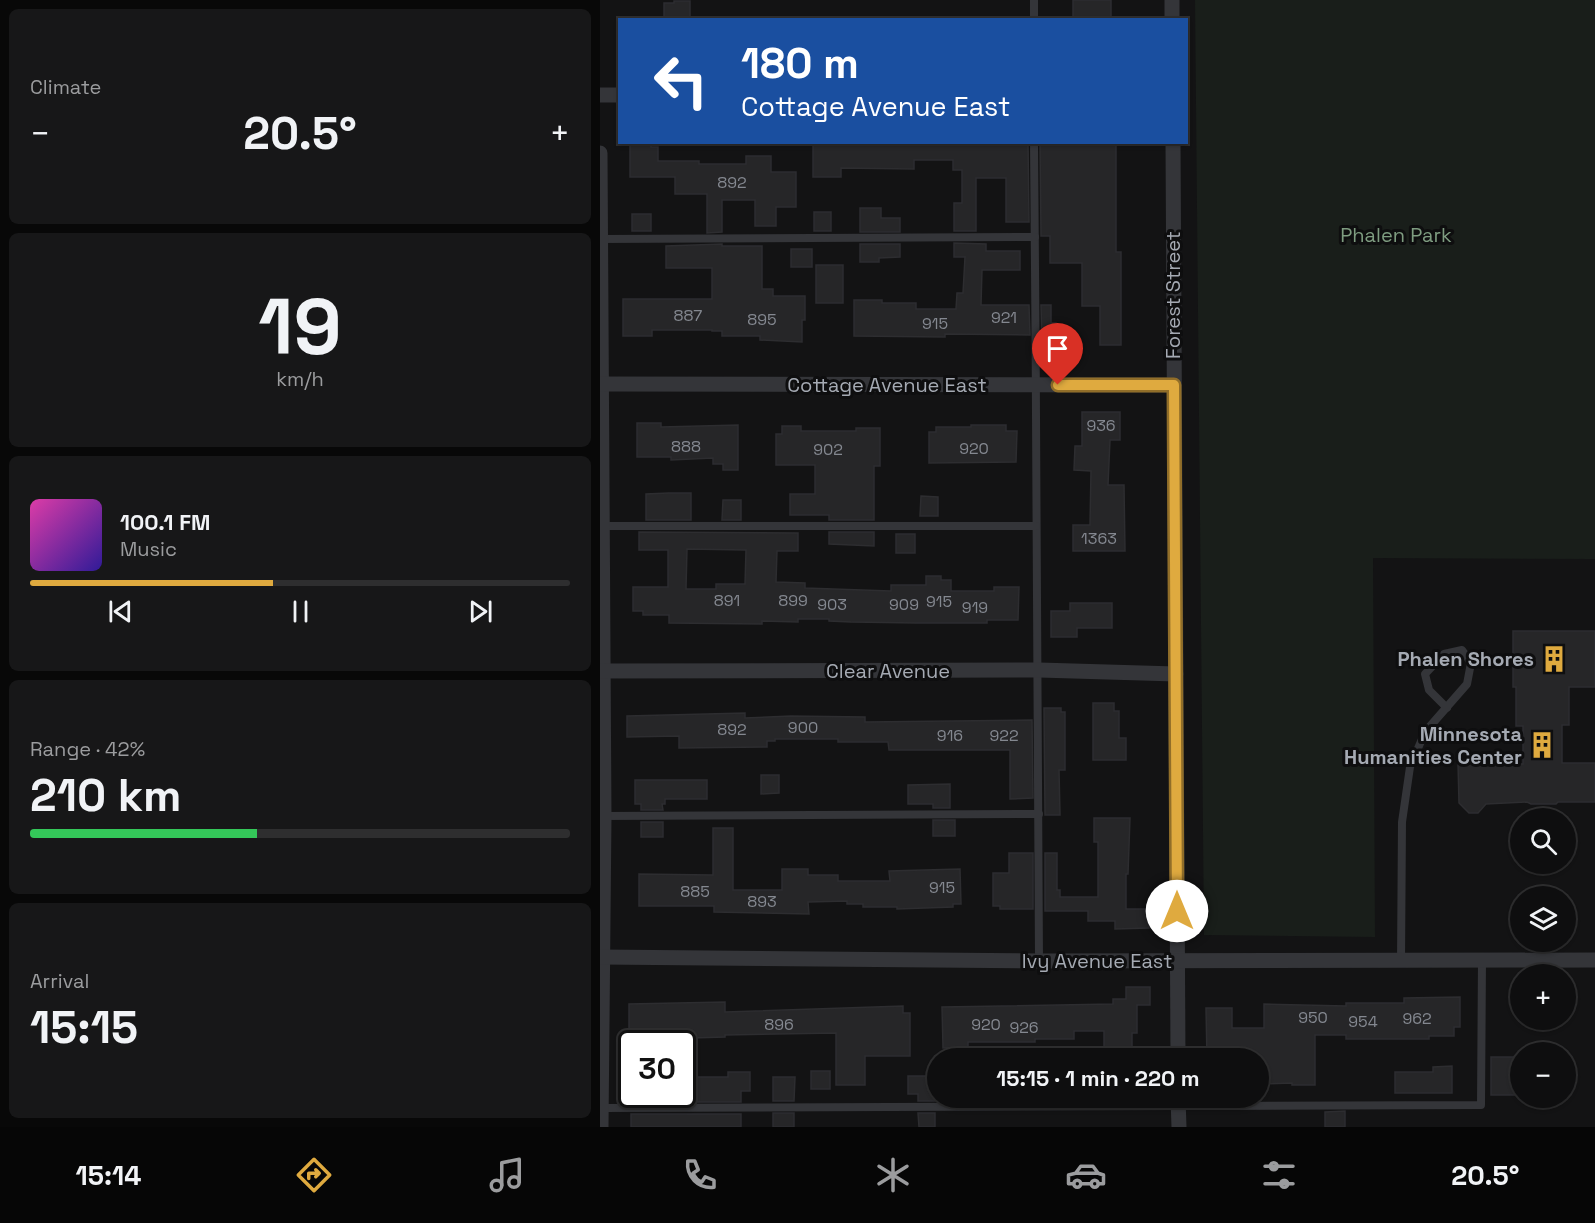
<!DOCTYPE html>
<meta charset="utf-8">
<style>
body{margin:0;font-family:"Space Grotesk",sans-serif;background:#171718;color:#f1f3f6;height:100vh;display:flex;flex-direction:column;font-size:22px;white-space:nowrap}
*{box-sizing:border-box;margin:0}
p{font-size:20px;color:#9b9c9e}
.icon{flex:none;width:33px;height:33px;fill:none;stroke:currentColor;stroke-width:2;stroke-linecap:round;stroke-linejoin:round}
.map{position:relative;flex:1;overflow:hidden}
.panel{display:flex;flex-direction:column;gap:9px;padding:9px;background:#080808;width:600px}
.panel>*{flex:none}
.hud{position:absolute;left:18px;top:18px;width:570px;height:126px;border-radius:0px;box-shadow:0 2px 4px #0004,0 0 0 2px #2e2e2f;background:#1a4fa0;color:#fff;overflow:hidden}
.buttons{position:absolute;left:910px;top:808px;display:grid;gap:12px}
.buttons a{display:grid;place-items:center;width:66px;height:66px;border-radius:50%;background:#0e0e0f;box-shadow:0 2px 4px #0004,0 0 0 2px #2e2e2f;font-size:30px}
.speed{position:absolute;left:18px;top:1030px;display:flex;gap:12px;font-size:30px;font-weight:700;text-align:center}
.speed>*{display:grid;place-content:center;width:78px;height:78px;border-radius:50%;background:#0e0e0f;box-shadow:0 2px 4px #0004,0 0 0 2px #2e2e2f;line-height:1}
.speed .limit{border:3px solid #111;border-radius:9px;background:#fff;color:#111}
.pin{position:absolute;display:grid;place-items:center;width:51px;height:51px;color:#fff;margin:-62px -26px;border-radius:50% 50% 50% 0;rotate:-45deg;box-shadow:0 0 6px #0007}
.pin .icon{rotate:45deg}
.me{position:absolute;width:66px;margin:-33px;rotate:0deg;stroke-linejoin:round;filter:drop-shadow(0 0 4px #0008)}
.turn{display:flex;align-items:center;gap:21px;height:126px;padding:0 24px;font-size:27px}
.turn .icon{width:78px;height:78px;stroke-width:2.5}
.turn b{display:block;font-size:42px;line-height:51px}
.big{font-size:45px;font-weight:700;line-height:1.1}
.panel .tile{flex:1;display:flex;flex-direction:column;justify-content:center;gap:9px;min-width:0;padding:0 21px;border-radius:9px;background:#171718}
.panel .dial{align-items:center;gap:0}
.dial b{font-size:78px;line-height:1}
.song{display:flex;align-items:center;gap:18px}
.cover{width:72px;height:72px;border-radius:9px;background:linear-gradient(135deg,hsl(320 70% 55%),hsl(250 70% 35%))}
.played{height:6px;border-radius:3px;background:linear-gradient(90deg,#dfaa3f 45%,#2e2e2f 45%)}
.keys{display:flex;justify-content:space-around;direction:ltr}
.heat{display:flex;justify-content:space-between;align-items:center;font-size:33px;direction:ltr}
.charge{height:9px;border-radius:4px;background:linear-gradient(90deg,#34c759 42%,#2e2e2f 0)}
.trip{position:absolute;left:327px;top:1048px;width:342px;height:60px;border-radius:30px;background:#0e0e0f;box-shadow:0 2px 4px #0004,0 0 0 2px #2e2e2f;font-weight:700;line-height:60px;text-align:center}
.menu{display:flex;height:96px;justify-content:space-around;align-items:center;background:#060606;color:#9b9c9e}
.menu .icon{width:42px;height:42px}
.menu .on{color:#dfaa3f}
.menu b{font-size:27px;color:#f1f3f6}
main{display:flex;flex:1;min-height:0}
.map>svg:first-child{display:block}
</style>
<main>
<section class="panel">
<div class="tile"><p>Climate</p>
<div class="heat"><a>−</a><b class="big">20.5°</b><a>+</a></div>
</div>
<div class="tile dial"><b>19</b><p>km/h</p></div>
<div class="tile">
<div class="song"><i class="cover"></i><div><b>100.1 FM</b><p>Music</p></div></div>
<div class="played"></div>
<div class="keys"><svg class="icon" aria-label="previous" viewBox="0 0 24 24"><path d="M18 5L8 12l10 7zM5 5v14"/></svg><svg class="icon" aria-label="pause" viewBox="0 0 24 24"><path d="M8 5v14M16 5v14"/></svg><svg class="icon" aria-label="next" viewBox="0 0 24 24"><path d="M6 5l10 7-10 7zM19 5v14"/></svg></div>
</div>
<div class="tile"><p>Range · 42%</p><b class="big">210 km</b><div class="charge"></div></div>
<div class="tile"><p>Arrival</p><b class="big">15:15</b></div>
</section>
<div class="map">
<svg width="995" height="1127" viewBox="0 0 995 1127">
<rect width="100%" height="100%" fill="#131314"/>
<path fill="#191e1a" d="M595,0h400v559l-222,-1 2,379 -171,-2z"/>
<g fill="#262628" stroke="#2d2d30" stroke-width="1.5" fill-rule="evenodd">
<path d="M473,0h38v20h-24v-3h-14z"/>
<path d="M74,1h16v19h-26v-17h10z"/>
<path d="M30,142h21v5h7v14h41v3h47v-8h25v16h25v35h-20v19h-21v-26h-33v32l-15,1v-39h-32v-17h-45z"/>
<path d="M213,142h215l1,80h-23v-44h-30v53h-22v-28h8v-33h-9v-10h-39v9l-73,-1v9h-28z"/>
<path d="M440,142h76v110h5v93h-21v-39h-18v-43h-32v-27h-9z"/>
<path d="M260,208h21v10h19v14h-40z"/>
<rect x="214" y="212" width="17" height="19"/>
<rect x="32" y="214" width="19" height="17"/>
<path d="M354,243l32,1v7h34v19h-38l-1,35h48l1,30 -85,-1v3l-91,-1v-36h28v3h34v6h40l1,-16h6l2,-36h-11z"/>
<path d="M122,244v2h40v43h11v7h32v24h-3v22l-42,-2v-4h-38v-5h-10v-1h-60v6h-29v-37h89v-31h-46v-22z"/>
<path d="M260,244h40v13l-21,1v4h-19z"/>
<rect x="191" y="249" width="21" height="18"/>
<rect x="216" y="265" width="27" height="38"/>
<path d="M441,305h10v18h5v18h-14z"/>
<path d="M482,412h38v28h-10l-2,45h16l1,66h-52v-26h17l1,-54 -17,-1 1,-24h7z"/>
<path d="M37,423h24v4l77,-2v45h-15v-6h-10v-6l-42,2v-3h-34z"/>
<path d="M371,425h35v6h11l-1,31 -87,1v-31h7v-5h35z"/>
<path d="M182,426h19v5h55v-3h24v38h-6v54h-45v-5h-39v-21h25v-29h-39v-31h6z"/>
<path d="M69,493h22v27h-45v-26z"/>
<path d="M321,496l17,1v19h-18z"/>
<path d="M123,500h18v20h-19z"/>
<path d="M39,532l159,1v18h-21l-1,31 29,1v5l86,3v-6h35v-9h15v4h10v11h43v-4h25l-1,33h-31v3h-70l-66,-1 -22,-1v-2h-31v3l-36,-1v3l-93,-1v-8h-26v-4h-10v-24h35v-37h-29zM87,549l59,1 -1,34h-29v5h-30z"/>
<path d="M229,532h45v14l-45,-2z"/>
<rect x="296" y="534" width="19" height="19"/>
<path d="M470,603h42v25h-35v9h-26v-26h19z"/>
<path d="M913,631h82v56h-26v38h-7v38h33v39h-37l-2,2h-25l-4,-2 -41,2 -8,9h-9l-10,-10 -1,-40 65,1v-38h-7v-39h-3z"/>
<path d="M493,703h21v8h5v27h7v22h-33z"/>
<path d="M444,708h17v4h4v58h-6l1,45h-15z"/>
<path d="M145,713v5l46,-2 74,1v5l167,-2 1,78 -23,1v-49h-121l-1,-8h-50v-3h-63v2h-8v6l-88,1v-12l-52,1v-21z"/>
<path d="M161,775h18v18l-18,1z"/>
<path d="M35,780h72v19h-42v5h-3l1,6h-22v-6h-6z"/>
<path d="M350,784v24h-17v-4h-25v-19z"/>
<path d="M494,818h36l-2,56h-2v35h23v19l-34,1v-8h-27v-10h-43v-58h12v37h3v7h38v-55h-4z"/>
<rect x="333" y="820" width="22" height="16"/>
<rect x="41" y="822" width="22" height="15"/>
<path d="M113,828h20v62h49v-21h26v6h30v6h52l-1,-10 71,-2 1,35h-8v3l-56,2v-2h-34v-3h-16v-3l-39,1 1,12 -95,-2v-6h-75v-32l74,1z"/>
<path d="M409,853h24v56h-33v-3h-7v-33h16z"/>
<path d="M526,987h24v18h-13v28h-5v26h-28v-28h-30v8h-39v3h-67v5l-25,1 -1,-41 171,-3v-5h13z"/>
<path d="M860,997v30h-6v9h-25v3h-83v-4h-31v50h-23v-2l-34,1v-25h-51l-1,-51h26v20h32v-24l82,2v-3h58v-5z"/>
<path d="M125,1002v10l178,-6v7h7v43h-45v29h-29v-52l-111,2v2l-34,1v2h-3v4h-59v-40z"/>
<rect x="891" y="1057" width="30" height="38"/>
<path d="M852,1066v27h-57v-21h38v-5z"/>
<rect x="211" y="1071" width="19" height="18"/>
<path d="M128,1072h22v19h-9v11h-111v-7h52v-18h46z"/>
<path d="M308,1076h27v25h-17v-7h-10z"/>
<path d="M173,1077h22l-1,24h-21z"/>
<path d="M745,1111v16h-20v-15z"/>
<rect x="173" y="1113" width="21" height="14"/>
<path d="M318,1113h17v14h-16z"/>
<rect x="31" y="1114" width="110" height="13"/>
</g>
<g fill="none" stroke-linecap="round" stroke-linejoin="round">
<g stroke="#343539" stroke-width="8">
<path d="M434,0v20"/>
<path d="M434,142c2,273 5,546 5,819"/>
<path d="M0,239l435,-2"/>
<path d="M2,526h434"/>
<path d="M1,816l438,-2"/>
<path d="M801,961l1,-139 8,-55 15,-35 42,-48 4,-21 -9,-13 -18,4 -19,20 4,16 18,18"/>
<path d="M1,1108l880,-3 1,-145"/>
</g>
<g stroke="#343539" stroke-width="15">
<path d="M572,0v20"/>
<path d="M0,95h20"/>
<path d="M573,142l5,917"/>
<path d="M0,153l4,663 -3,311"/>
<path d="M0,384l574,1"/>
<path d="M0,671l439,-1 137,4"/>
<path d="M0,957l439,4 556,-1"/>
<path d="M578,1098l1,29"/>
</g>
</g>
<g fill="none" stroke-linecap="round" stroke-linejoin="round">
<defs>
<path id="route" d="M458,385h116l3,526"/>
</defs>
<use href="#route" stroke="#916e29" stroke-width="15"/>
<use href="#route" stroke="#dfaa3f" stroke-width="10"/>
</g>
<defs>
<symbol id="building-bare" viewBox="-9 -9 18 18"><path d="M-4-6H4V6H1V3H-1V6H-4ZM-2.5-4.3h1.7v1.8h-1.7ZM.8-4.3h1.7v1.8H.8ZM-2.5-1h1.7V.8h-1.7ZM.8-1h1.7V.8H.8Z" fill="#dfaa3f" stroke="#0e0e0f" stroke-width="2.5" paint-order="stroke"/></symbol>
</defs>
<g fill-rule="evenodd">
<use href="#building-bare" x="935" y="640" width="38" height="38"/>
<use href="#building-bare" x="923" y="726" width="38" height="38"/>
</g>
<g text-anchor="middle" stroke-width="6" stroke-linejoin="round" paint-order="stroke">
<g font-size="16" fill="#848890">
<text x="132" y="188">892</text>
<text x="88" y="321">887</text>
<text x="404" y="323">921</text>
<text x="162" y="325">895</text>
<text x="335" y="329">915</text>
<text x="501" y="431">936</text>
<text x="86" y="452">888</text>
<text x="374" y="454">920</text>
<text x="228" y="455">902</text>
<text x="499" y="544">1363</text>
<text x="127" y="606">891</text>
<text x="193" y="606">899</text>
<text x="339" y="607">915</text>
<text x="232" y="610">903</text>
<text x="304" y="610">909</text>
<text x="375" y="613">919</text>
<text x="203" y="733">900</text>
<text x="132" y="735">892</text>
<text x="350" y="741">916</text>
<text x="404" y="741">922</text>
<text x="342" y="893">915</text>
<text x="95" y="897">885</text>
<text x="162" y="907">893</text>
<text x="713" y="1023">950</text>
<text x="817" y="1024">962</text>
<text x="763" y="1027">954</text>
<text x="179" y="1030">896</text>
<text x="386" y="1030">920</text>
<text x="424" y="1033">926</text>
</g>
<g font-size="20" fill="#7e9c80" stroke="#0e0e0f">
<text x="796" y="242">Phalen Park</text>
</g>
<g font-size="20" fill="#a5aab3" stroke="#0e0e0f">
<text transform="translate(573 295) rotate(-90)" y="7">Forest Street</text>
<text x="287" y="392">Cottage Avenue East</text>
<text x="288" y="678">Clear Avenue</text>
<text x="497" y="968">Ivy Avenue East</text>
</g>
<g font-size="20" font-weight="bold" fill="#a5aab3" stroke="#0e0e0f" text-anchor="end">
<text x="934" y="666">Phalen Shores</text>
<text x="922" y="741">Minnesota<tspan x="922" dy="23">Humanities Center</tspan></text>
</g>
</g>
</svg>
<div class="buttons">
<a><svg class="icon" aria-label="search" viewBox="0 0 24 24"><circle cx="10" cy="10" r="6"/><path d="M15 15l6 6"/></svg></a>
<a><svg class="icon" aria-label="layers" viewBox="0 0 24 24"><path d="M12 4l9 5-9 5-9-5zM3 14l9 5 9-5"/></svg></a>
<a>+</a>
<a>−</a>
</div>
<div class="speed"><div class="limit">30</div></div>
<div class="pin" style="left:458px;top:385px;background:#d93025"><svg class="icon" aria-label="arrive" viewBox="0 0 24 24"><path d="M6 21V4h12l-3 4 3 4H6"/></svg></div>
<svg class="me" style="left:577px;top:911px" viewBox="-20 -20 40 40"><circle r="19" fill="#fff"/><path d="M0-13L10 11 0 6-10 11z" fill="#dfaa3f"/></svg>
<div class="trip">15:15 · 1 min · 220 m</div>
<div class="hud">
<div class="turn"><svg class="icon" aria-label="left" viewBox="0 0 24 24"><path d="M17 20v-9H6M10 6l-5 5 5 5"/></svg><div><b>180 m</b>Cottage Avenue East</div></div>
</div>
</div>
</main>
<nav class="menu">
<b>15:14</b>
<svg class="icon on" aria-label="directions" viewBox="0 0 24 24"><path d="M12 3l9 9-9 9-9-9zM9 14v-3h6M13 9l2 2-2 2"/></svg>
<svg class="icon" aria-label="music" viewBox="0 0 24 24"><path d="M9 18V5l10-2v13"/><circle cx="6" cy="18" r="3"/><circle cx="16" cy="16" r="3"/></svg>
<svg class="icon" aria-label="phone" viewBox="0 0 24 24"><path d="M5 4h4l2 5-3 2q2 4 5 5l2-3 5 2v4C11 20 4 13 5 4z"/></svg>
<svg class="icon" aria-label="climate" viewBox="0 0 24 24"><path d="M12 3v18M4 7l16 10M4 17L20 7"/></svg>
<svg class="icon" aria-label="car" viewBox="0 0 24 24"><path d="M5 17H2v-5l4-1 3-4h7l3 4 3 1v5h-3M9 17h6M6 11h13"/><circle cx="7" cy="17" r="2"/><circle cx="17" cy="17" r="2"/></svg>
<svg class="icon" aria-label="filters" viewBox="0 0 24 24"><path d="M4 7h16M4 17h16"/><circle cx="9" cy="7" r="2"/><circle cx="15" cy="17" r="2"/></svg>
<b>20.5°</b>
</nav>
